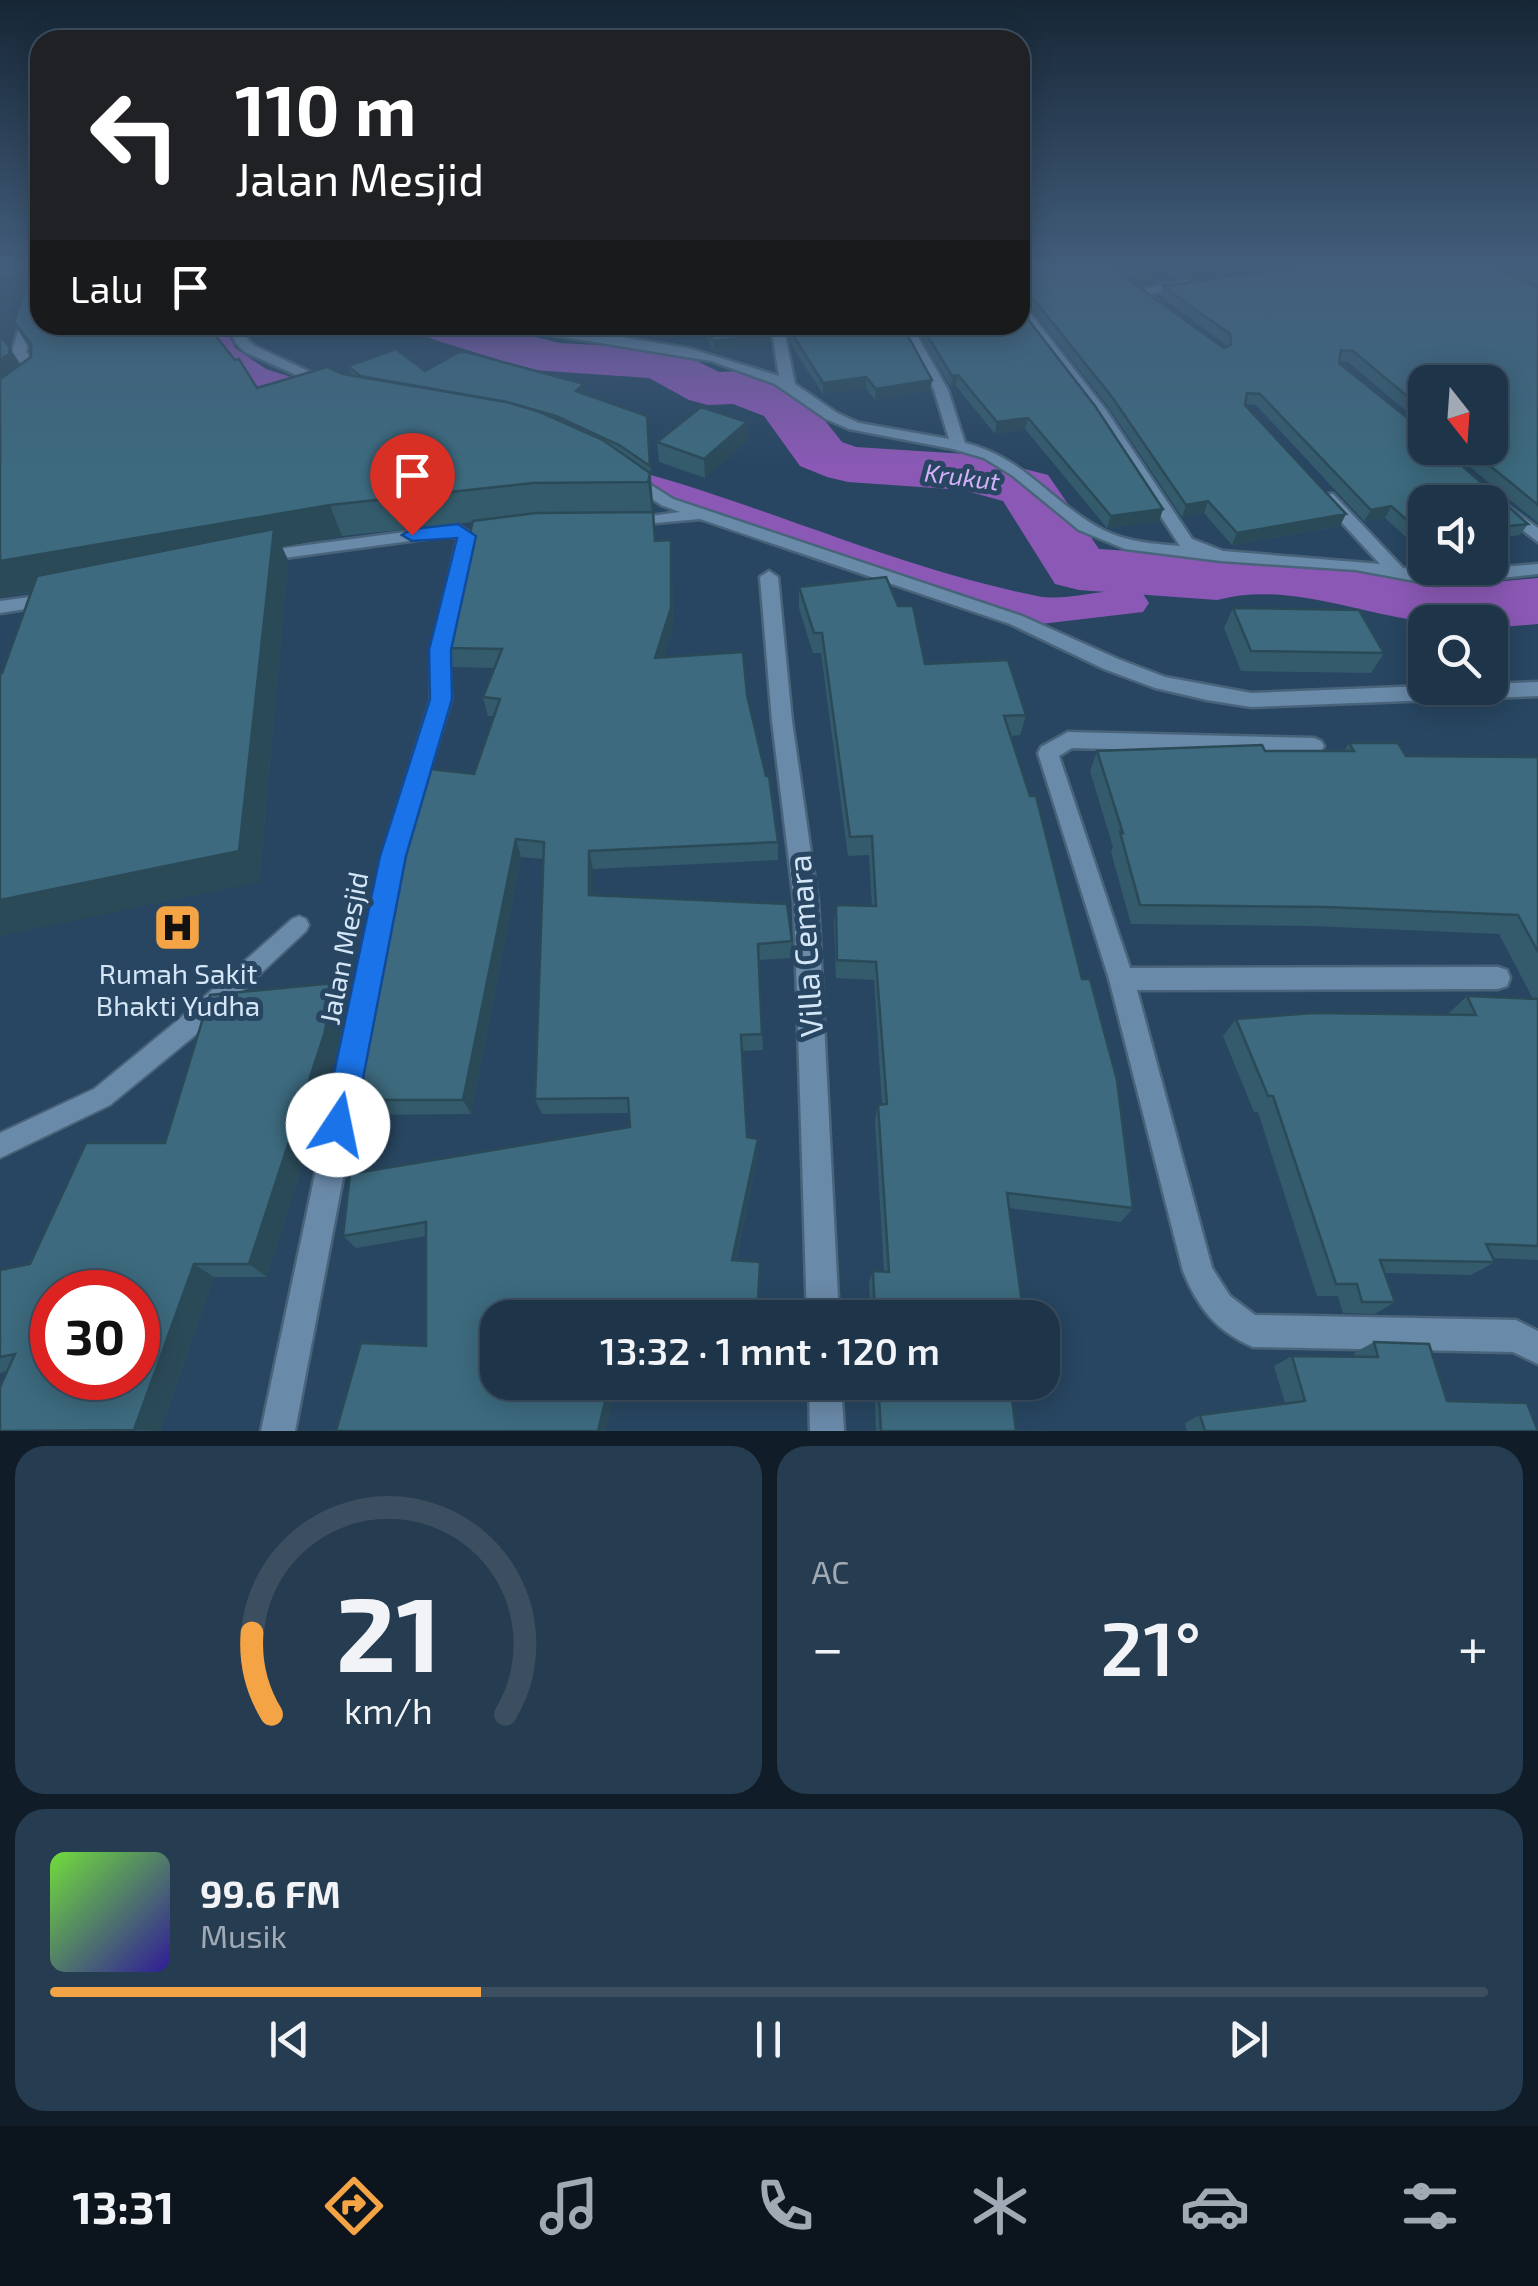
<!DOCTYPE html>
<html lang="id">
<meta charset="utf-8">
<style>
body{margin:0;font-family:"Exo 2",sans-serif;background:#263c50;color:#f1f3f6;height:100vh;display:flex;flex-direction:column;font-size:38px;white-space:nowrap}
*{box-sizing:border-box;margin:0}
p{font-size:32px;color:#a1aab4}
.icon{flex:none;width:55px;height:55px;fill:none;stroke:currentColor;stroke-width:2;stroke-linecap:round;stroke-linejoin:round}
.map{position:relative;height:1431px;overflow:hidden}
.panel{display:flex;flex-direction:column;gap:15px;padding:15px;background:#101d28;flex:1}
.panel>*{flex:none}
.top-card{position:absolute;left:30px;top:30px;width:1000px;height:305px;border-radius:30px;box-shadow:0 5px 25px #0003,0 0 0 2px #3c4f61;background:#202124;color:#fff;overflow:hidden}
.needle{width:65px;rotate:163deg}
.controls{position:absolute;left:1408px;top:365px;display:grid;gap:20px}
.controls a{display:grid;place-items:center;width:100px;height:100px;border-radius:20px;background:#1e3449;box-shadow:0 5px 25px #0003,0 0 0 2px #3c4f61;font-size:50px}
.speed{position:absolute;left:30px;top:1270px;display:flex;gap:20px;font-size:50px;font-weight:700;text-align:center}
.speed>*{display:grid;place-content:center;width:130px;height:130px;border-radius:50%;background:#1e3449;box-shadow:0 5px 25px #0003,0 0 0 2px #3c4f61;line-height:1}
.speed .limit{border:15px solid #d22;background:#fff;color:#111}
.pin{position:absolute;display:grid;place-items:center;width:85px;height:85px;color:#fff;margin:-102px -42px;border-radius:50% 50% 50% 0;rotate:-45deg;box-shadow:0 0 10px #0007}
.pin .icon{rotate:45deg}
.me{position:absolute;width:110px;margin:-55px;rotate:11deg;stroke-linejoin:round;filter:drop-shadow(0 0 8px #0008)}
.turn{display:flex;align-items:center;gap:35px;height:210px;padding:0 40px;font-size:45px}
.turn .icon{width:130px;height:130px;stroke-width:2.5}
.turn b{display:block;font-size:70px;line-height:85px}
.then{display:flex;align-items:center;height:95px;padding:0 40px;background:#0003;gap:20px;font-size:38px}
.big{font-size:75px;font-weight:600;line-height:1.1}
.panel .widget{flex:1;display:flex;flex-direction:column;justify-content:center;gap:15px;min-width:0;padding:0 35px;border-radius:30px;background:#263c50}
.panel .dial{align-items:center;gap:0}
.dial svg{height:260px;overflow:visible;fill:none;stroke:#3c4f61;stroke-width:7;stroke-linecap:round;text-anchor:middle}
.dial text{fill:#f1f3f6;stroke:none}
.song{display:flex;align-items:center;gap:30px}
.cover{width:120px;height:120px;border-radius:15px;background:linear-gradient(135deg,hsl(100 70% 55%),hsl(250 70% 35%))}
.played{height:10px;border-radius:5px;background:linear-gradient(90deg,#f4a444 30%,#3c4f61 30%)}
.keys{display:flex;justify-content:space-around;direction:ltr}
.heat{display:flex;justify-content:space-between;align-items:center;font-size:55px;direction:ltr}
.panel .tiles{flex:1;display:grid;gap:15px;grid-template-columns:1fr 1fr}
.widget:last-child{grid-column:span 2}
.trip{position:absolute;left:480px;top:1300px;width:580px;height:100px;border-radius:30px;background:#1e3449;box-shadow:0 5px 25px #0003,0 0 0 2px #3c4f61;font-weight:600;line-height:100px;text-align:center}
.tab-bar{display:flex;height:160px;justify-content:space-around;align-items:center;background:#0c151d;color:#a1aab4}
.tab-bar .icon{width:70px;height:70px}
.tab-bar .current{color:#f4a444}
.tab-bar b{font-size:45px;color:#f1f3f6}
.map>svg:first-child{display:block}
</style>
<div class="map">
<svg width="1538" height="1431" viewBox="0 0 1538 1431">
<rect width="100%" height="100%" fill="#284661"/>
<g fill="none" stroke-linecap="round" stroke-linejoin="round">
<g fill="#8b59b5" fill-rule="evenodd">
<path d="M196,325h28l11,23 31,21 78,25 5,7 -5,7 -11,3 -89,-28 -33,-24z"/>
<path d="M603,462c147,36 285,104 434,134 34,7 71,-12 106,-2l6,9 -6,9 -102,12 -174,-49 -276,-96 -5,-7 5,-7z"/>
</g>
<path fill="#8b59b5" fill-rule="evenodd" d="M415,325h72l73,18 94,5 35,9 30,15 20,-1 19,5 44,16 40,50 14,5 110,7 82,21 51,74 112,7 21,-5 112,8 118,26 76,-7v46l-48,4v-6c-21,0 -43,3 -63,0 -69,-8 -140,-41 -210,-22l-138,-10 -24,-6 -52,-83 -40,-11 -115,-8 -21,-5 -27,-11 -36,-50 -31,-12 -25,1 -19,-5 -40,-22 -117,-8 -97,-30 -12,-5z"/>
<defs>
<path id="lane" d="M299,916l7,3 3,6 -3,6 -113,106 -83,68 -110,53v-25l94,-44 83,-68 115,-102z"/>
<g id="street">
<path d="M1185,280l4,1v6l-40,7 12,10 -6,4 -22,-16z"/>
<path d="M40,303l-14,49 19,24 -1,10 -44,34v-11l30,-24 1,-9 -19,-24 11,-39z"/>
<path d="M1020,304l4,1 82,105 86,129 31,12 157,13 -59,-64v-6h12l70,74 34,5 101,-9v10l-101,11 -81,-15 -135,-9 -96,-12 -46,-19 -66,-54 -29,-18 -31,-9 -104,-20 -23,-10 -51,-35 -64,-23 -159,-26 -23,-10h18l141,23 91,28 -8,-51h12l12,59 42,29 22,10 90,16 -15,-49 -35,-65h12l37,65 17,53c61,15 86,60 138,87 24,12 50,14 77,16l-85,-131 -75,-99z"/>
<path d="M230,325h12l6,15 7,6 78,37 -12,3 -76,-34 -10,-10z"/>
<path d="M632,473l41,26 349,117 96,43 47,18 86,16 174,-7 65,2v-4l48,-2v14l-287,11 -44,-7 -52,-12 -51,-19 -94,-45 -310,-105 -78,7v-6l58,-8 -19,-7 -35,-24v-6z"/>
<path d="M1505,504l33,24v14l-39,-30v-6z"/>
<path d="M458,525l17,11 -26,114 2,49 -47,157 -109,575h-34l121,-575 49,-157v-49l27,-112 -11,-2 -185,25 -9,-5 9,-5z"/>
<path d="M769,571l9,6 14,144 26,181 21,416h-32l-13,-416 -22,-181 -12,-144z"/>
<path d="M53,594l9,6 -3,4 -59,9v-12z"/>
<path d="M1068,732l246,6 7,3 3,5 -3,5 -7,3 -242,-6 -13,8 71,212 368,-1 9,3 3,8 -3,8 -9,3 -361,1 75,278 18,28 25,19 261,5 22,11v33l-25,-12 -260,-5c-37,-16 -55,-39 -70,-76l-74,-292 -71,-226 3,-6z"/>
<path d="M809,1382h32l3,49h-34z"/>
</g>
</defs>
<use href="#lane" stroke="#49647a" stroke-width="4"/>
<use href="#street" stroke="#49647a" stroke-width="5"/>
<use href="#lane" fill="#6a8aa9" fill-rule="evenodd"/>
<use href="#street" fill="#6a8aa9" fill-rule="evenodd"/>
</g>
<g fill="#345b6c" fill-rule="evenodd">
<path d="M0,265l210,63 47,60 86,-14 9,1 -4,-9 236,18 2,11 61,21 6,88 -1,8 4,29 15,-1 1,19 1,68 -10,31 84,37 31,147v18l-185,9v26l199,46 -1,17 -32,2 4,90 -21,1 5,86 11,16 -22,107 19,122v18l-141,-7 -188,-47v-110l-70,12 -13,-12 287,-109 -1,-14 -87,1 -7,-15 9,-240 -23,-2 -50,257 -102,1 -11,-15 136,-384h-6l-5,-19 12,-29 -42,-1 -6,-19 7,-22 -4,-10 23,-94 -131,14 -60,11 6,13 -29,322 -257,-209 29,-81 -31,5zM19,306l-5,14 -6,-11zM15,325l16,27v5l-11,8 -10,-17z"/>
<path d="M1020,265l204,83 2,-1v-2l-66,-49 3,-10 375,2v235l-91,-75h43l-65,-66v45l-77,-65 -9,-1 189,163 -8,11 -30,4v-37h-65v45l-7,1 -33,-30 -21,3 -108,-116 -11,-1 95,122 -108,19 -28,-32 -22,4 -73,-109 -84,-107z"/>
<path d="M1115,265h27l13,7 -3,11 -10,1z"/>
<path d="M1151,265h131l-104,14z"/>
<path d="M1495,265h43v23z"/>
<path d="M701,325h68l1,20 -56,7z"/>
<path d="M784,325h118l30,55 -2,11 -55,9 -9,-12 -43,6 -33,-51z"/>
<path d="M913,325h107l143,184 -4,12 -52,7 -82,-99 -30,5 -39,-48 -5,1z"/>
<path d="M747,422v19l-42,37 -46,-16 -2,-20z"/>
<path d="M799,587l99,19 27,58 101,51 -6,20 -10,1 123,472 -12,14 -112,-14 15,110h-153l-2,-35 4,-12h11l-9,-151 3,-15 4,-1 -8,-124 -38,-2 -2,-55 2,-18 36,1 -3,-51 -21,1 -27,-203h-8l-14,-45z"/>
<path d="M1233,608l151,45 -13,20 -130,-2 -17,-43z"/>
<path d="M1349,743l57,13 132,1v503l-46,-2 3,4 -24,13 -87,-2 11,29 -20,12 -32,-1 -5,-17h-21l-59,-184h-4l-31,-76 13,-17 212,-5 19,-18 66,3 -34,-65 -187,-8 -181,-2 -20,-72 2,-5 -23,-76 7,-20h247z"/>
<path d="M335,983l12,19 -10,51 -70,224h-53l-54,154h-160l7,-60 -7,2v-103l30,-6 135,-121z"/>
<path d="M1374,1342l73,59 91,30h-351l-2,-8 15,-8 85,-12 -11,-37 18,-10 63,1 -1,-4z"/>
<path d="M874,1382h136l6,49h-140z"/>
</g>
<g fill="#2b4a58">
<path d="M1211,265h71l-104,14 3,-10z"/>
<path d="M26,272l14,28 -32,9 8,14 -6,25 17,29 -27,27v-126z"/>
<path d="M1155,272l-3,11 -10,1 3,-10z"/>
<path d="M1027,291l-2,10 -5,2v-10z"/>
<path d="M770,334v11l-56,7 -1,-11z"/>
<path d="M958,375l-2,11 -5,1 1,-11z"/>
<path d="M866,377v11l-43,6v-11z"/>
<path d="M932,380l-2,11 -55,9 1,-11z"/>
<path d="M584,384l2,13 -10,-6z"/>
<path d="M1028,418l-3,11 -30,5 2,-12z"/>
<path d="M747,422v19l-42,37 -1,-19z"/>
<path d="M650,473l3,31 -1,9 -4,-31z"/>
<path d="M1208,501l-4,12 -22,4 4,-12z"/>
<path d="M330,505l12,31 -60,11 6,13 -29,322 -259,54v-36l272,-352 -272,49v-36z"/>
<path d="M1391,506l-6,12 -21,3 7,-11z"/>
<path d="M1163,509l-4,12 -52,7 4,-12z"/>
<path d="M1346,514l-6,12 -108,19 5,-12z"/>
<path d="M671,540l1,19 1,68 -16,50 -2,-19z"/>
<path d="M516,839l5,18 -50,257 -8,-14z"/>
<path d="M589,851l4,18v43l-4,-17z"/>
<path d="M335,983l12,19 -10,51 -70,224 -18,-13z"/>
<path d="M758,1139v14l-25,119 -1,-12z"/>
<path d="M194,1264l20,13 -54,154 -26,-1z"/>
<path d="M609,1385l5,8 -8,38h-8z"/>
</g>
<g fill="#3d6a7e" stroke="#2b4a58" stroke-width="2.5" fill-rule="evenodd">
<path d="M0,265h40v60h167l28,35 4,-1 18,29 70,-21 16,7 164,28 33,10 63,28 47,33 -2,9 -115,1 -203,22 -330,56v-182l31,-22v-13l-17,-22 15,-46 -3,-4 -26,6z"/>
<path d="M1020,265h88l116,83 7,-3 -1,-11 -67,-48 149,-21h180l46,23v217l-70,-57h22v-66h-65v29l-72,-60 -12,-1 -2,13 86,69v16h17l86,76 -38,4v-26h-65v34l-34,-30 -20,4 -111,-116 -13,-1 -2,12 101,109 -109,19 -29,-32 -22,4 -74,-108 -85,-106 -7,2z"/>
<path d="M1132,265h10l13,7 -10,2z"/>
<path d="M1173,265h38l-30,4z"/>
<path d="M1520,265h18v9z"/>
<path d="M1020,309l75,97 68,103 -52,7 -83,-98 -31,4 -39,-47 -6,1 -31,-51h99z"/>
<path d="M706,325h63l1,9 -57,7z"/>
<path d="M788,325h114l30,55 -56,9 -10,-12 -43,6 -32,-51z"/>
<path d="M0,335l10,13 -1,6 -9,6z"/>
<path d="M396,349l29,22 34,-19h7l118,32 -8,7 71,25 3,50 -31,-21 -63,-29 -49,-14 -147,-26 -12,-10z"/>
<path d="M701,407l46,15 -43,37 -47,-17z"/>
<path d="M653,512l2,29 16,-1v68l-16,50 88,-6 4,43 19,81h3l9,66 -189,9v44l198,9 5,37 -34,3 4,90 -21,1 6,102 11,2 -26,121 28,2 -3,56h-259v64h257l-1,10 -145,-7 -11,46h-262l25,-88 65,3v-124l-83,14 7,-62 280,-47 -2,-29 -93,1 9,-257 -28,-3 -53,261h-105l14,-125 31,-146 18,-61 53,6 26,-75 -17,-2 19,-48 -55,-1 9,-32h-6l23,-95 63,-8z"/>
<path d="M274,529l-35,322 -239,49v-226l2,-1 35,-97z"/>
<path d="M886,577l12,29h15l12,58 83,-4 18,55 -22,1 26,80h6l46,183h8l27,101 16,128 -126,-15 17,125h-149l-2,-47 16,1 -11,-167 9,-1 -11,-142 -39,-2 -1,-55 40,1 -4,-70 -22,1 -28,-204h-8l-15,-46z"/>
<path d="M1233,608l126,2 25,43 -133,-2z"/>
<path d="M1349,743h49l8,13 132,1v195l-20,-37 -192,-8 -186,-2 -20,-73 3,1 -26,-82 165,-6 3,6h89z"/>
<path d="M335,983l-11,52 -75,229h-55l-60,166 -134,1v-44l15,-33 -15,3v-87l30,-6 56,-121h79l45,-148zM52,1292h86v86h-86z"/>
<path d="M1467,996l71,3v247l-52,-2 9,18 -115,-2 15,42h-33l-5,-18h-21l-63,-188h-5l-32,-77 76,-6 164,2z"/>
<path d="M1374,1342l55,2 18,57 80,2 11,28h-333l-5,-16 105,-14 -13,-45 86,1z"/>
<path d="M878,1382h132l6,49h-135z"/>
</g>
<linearGradient id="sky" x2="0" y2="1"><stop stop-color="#162635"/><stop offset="0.57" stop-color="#425d7b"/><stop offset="1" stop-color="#425d7b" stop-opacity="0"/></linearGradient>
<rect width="1538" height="465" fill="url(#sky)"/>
<path fill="#1a73e8" stroke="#114b97" stroke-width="2.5" d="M458,524l18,12 -25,114 1,49 -46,157 -52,269 -4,11 -12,4 -11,-4 -4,-11 57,-269 50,-157 -1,-49 28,-112 -45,3 -10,-6 10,-6z"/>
<defs>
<symbol id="hospital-square" viewBox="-11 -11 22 22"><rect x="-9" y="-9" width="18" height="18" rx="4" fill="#f4a444" stroke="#284661"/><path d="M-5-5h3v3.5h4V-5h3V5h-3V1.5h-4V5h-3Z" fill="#111"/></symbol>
</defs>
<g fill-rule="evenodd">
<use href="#hospital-square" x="150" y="900" width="55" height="55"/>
</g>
<g text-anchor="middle" stroke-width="10" stroke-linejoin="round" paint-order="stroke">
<g font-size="25" font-style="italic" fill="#d4b1f8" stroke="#284661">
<text transform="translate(962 477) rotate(7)" y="9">Krukut</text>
</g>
<g font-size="28" fill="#d4e5f6" stroke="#284661">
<text transform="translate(344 948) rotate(-79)" y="10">Jalan Mesjid</text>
</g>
<g font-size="28" fill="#d4e5f6" stroke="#284661">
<text x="178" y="984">Rumah Sakit<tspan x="178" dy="32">Bhakti Yudha</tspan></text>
</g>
<g font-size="32" fill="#d4e5f6" stroke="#284661">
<text transform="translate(806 946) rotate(-94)" y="11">Villa Cemara</text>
</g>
</g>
</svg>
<div class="controls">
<a><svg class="needle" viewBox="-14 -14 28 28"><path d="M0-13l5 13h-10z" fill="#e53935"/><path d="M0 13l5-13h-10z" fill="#a1aab4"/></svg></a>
<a><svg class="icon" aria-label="sound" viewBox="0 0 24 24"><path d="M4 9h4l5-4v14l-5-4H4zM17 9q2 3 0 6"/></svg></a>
<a><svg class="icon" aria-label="search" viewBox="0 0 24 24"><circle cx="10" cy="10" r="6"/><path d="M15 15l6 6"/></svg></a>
</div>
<div class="speed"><div class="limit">30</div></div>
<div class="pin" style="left:412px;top:535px;background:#d93025"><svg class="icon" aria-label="arrive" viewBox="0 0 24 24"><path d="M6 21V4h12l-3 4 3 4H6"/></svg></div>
<svg class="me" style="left:338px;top:1125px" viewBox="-20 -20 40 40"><circle r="19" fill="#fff"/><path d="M0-13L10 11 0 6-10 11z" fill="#1a73e8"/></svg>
<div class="trip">13:32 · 1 mnt · 120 m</div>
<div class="top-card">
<div class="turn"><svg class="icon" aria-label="left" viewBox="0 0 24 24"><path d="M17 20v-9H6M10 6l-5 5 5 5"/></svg><div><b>110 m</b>Jalan Mesjid</div></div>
<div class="then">Lalu<svg class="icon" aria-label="arrive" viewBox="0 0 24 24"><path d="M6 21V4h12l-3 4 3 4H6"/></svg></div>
</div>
</div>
<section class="panel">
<div class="tiles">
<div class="widget dial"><svg viewBox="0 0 100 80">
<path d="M14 69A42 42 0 1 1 86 69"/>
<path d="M14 69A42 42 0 0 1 8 44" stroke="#f4a444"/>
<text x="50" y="56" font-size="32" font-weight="700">21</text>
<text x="50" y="72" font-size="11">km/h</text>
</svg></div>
<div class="widget"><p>AC</p>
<div class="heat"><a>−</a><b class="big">21°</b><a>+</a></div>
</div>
<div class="widget">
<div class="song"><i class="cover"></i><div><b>99.6 FM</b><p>Musik</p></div></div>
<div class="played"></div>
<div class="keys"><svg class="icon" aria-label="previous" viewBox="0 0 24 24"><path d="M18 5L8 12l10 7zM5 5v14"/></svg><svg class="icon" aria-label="pause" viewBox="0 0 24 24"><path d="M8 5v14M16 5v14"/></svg><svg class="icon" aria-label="next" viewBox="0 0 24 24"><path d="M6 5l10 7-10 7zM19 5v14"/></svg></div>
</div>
</div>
</section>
<nav class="tab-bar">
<b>13:31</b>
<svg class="icon current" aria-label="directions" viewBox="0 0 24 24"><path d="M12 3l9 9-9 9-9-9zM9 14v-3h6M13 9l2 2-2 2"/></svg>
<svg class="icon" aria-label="music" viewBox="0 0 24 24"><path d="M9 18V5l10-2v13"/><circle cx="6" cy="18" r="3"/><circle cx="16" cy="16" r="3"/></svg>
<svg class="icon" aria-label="phone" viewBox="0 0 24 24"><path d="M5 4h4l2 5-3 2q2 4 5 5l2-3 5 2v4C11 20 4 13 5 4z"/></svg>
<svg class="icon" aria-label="climate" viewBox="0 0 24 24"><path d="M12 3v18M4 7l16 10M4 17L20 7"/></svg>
<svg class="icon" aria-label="car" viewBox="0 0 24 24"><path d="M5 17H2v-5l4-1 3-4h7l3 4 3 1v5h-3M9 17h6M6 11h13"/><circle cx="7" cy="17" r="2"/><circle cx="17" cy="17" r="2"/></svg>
<svg class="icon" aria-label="filters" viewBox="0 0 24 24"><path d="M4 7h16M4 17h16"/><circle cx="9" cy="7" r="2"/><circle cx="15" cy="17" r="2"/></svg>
</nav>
